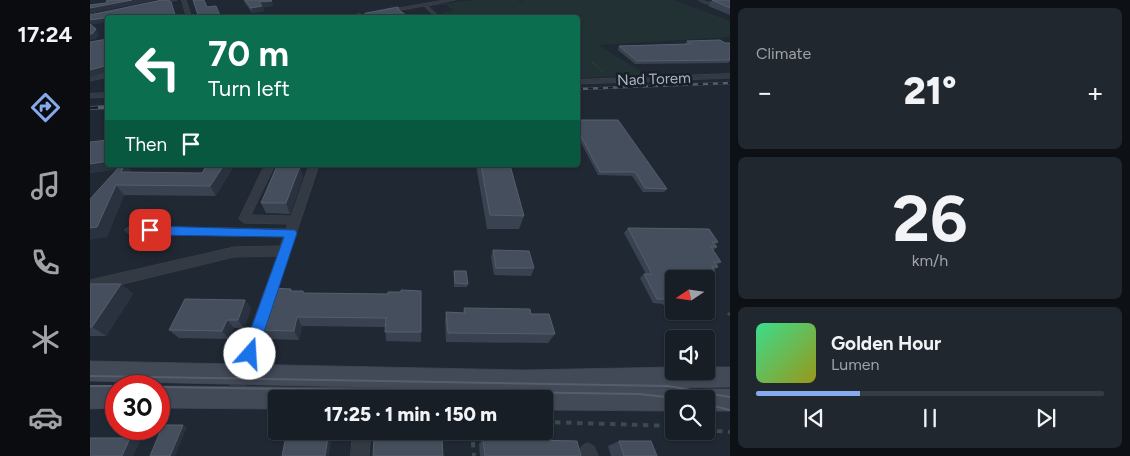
<!DOCTYPE html>
<meta charset="utf-8">
<style>
body{margin:0;font-family:Figtree,sans-serif;background:#21272e;color:#f1f3f6;height:100vh;display:flex;flex-direction:column;font-size:19px;white-space:nowrap}
*{box-sizing:border-box;margin:0}
p{font-size:16px;color:#9fa2a7}
.icon{flex:none;width:28px;height:28px;fill:none;stroke:currentColor;stroke-width:2;stroke-linecap:round;stroke-linejoin:round}
.map{position:relative;flex:1;overflow:hidden}
.side{display:flex;flex-direction:column;gap:8px;padding:8px;background:#0d1015;width:400px}
.side>*{flex:none}
.hud{position:absolute;left:15px;top:15px;width:475px;height:152px;border-radius:5px;box-shadow:0 1px 4px #0004,0 0 0 1px #363c43;background:#0b6e4f;color:#fff;overflow:hidden}
.needle{width:32px;rotate:257deg}
.fabs{position:absolute;left:575px;top:270px;display:grid;gap:10px}
.fabs a{display:grid;place-items:center;width:50px;height:50px;border-radius:5px;background:#181e26;box-shadow:0 1px 4px #0004,0 0 0 1px #363c43;font-size:25px}
.speed{position:absolute;left:15px;top:375px;display:flex;gap:10px;font-size:25px;font-weight:700;text-align:center}
.speed>*{display:grid;place-content:center;width:65px;height:65px;border-radius:50%;background:#181e26;box-shadow:0 1px 4px #0004,0 0 0 1px #363c43;line-height:1}
.speed .limit{border:8px solid #d22;background:#fff;color:#111}
.pin{position:absolute;display:grid;place-items:center;width:42px;height:42px;color:#fff;margin:-21px;border-radius:10px;box-shadow:0 2px 8px #0006}
.me{position:absolute;width:55px;margin:-28px;rotate:19deg;stroke-linejoin:round;filter:drop-shadow(0 0 4px #0008)}
.turn{display:flex;align-items:center;gap:18px;height:105px;padding:0 20px;font-size:22px}
.turn .icon{width:65px;height:65px;stroke-width:2.5}
.turn b{display:block;font-size:35px;line-height:42px}
.then{display:flex;align-items:center;height:48px;padding:0 20px;background:#0003;gap:10px;font-size:19px}
.big{font-size:38px;font-weight:800;line-height:1.1}
.side .tile{flex:1;display:flex;flex-direction:column;justify-content:center;gap:8px;min-width:0;padding:0 18px;border-radius:8px;background:#21272e}
.side .dial{align-items:center;gap:0}
.dial b{font-size:65px;line-height:1}
.song{display:flex;align-items:center;gap:15px}
.cover{width:60px;height:60px;border-radius:8px;background:linear-gradient(135deg,hsl(150 70% 55%),hsl(60 70% 35%))}
.played{height:5px;border-radius:2px;background:linear-gradient(90deg,#86aaee 30%,#363c43 30%)}
.keys{display:flex;justify-content:space-around;direction:ltr}
.heat{display:flex;justify-content:space-between;align-items:center;font-size:28px;direction:ltr}
.trip{position:absolute;left:178px;top:390px;width:285px;height:50px;border-radius:5px;background:#181e26;box-shadow:0 1px 4px #0004,0 0 0 1px #363c43;font-weight:800;line-height:50px;text-align:center}
main{display:flex;flex:1;min-height:0}
.tab-bar{display:flex;flex-direction:column;width:90px;justify-content:space-around;align-items:center;background:#0a0c0f;color:#9fa2a7}
.tab-bar .icon{width:35px;height:35px}
.tab-bar .current{color:#86aaee}
.tab-bar b{font-size:22px;color:#f1f3f6}
.map>svg:first-child{display:block}
</style>
<main>
<nav class="tab-bar">
<b>17:24</b>
<svg class="icon current" aria-label="directions" viewBox="0 0 24 24"><path d="M12 3l9 9-9 9-9-9zM9 14v-3h6M13 9l2 2-2 2"/></svg>
<svg class="icon" aria-label="music" viewBox="0 0 24 24"><path d="M9 18V5l10-2v13"/><circle cx="6" cy="18" r="3"/><circle cx="16" cy="16" r="3"/></svg>
<svg class="icon" aria-label="phone" viewBox="0 0 24 24"><path d="M5 4h4l2 5-3 2q2 4 5 5l2-3 5 2v4C11 20 4 13 5 4z"/></svg>
<svg class="icon" aria-label="climate" viewBox="0 0 24 24"><path d="M12 3v18M4 7l16 10M4 17L20 7"/></svg>
<svg class="icon" aria-label="car" viewBox="0 0 24 24"><path d="M5 17H2v-5l4-1 3-4h7l3 4 3 1v5h-3M9 17h6M6 11h13"/><circle cx="7" cy="17" r="2"/><circle cx="17" cy="17" r="2"/></svg>
</nav>
<div class="map">
<svg width="640" height="456" viewBox="0 0 640 456">
<rect width="100%" height="100%" fill="#202833"/>
<path fill="#223234" d="M384,0h43l6,3 1,-1 -4,-2h154l56,21v16l-132,8 49,30 -69,3v-60l-132,-1 -4,-5 11,-1 -7,-6h-12z"/>
<g fill="none" stroke-linecap="round" stroke-linejoin="round">
<defs>
<path id="service" d="M610,0l7,3 20,-2 -3,-1"/>
<g id="minor">
<path d="M78,0h9l-22,5 -2,-1z"/>
<path d="M92,0h4l6,18h-5z"/>
<path d="M355,0h10l-27,6 13,12h-5l-12,-12 -67,12h-14z"/>
<path d="M18,73v4l-18,4v-4z"/>
<path d="M640,74v4l-152,6v-4z"/>
<path d="M18,93v4l-18,1v-4z"/>
<path d="M175,165h10l-24,50 40,1 18,-51h10l-77,232 -2,6 -6,2 -6,-2 -2,-6 51,-141 -43,1 -144,35v-12l144,-33 46,-1 3,-9 -153,-3 -6,-4 6,-4 156,3 2,-5 -44,-1 -5,-4z"/>
<path d="M263,431h18l-2,25h-18z"/>
<path d="M498,443l6,3 4,10h-18l-1,-4 3,-6z"/>
</g>
<g id="secondary">
<path d="M0,361l434,9 150,-3v4h32v-4h24v20l-97,2h41l8,3 2,7h-10v12l-130,-1v-11h-11l3,-8 3,-1 -88,-1 6,2 3,8h-184v10l-117,-1v-22l241,2 -310,-7z"/>
<path d="M26,386v22l-26,1v-22z"/>
<path d="M616,389h24v22h-24v-12h-10l2,-7z"/>
</g>
</defs>
<use href="#service" stroke="#3d434e" stroke-width="3"/>
<use href="#minor" stroke="#3d434e" stroke-width="1"/>
<use href="#secondary" stroke="#3d434e" stroke-width="1"/>
<g stroke="#3b4b4d" stroke-width="1" stroke-dasharray="2 2" stroke-linecap="butt">
<path d="M0,13h13"/>
<path d="M502,62l12,11"/>
</g>
<path stroke="#3b4b4d" stroke-width="3" stroke-dasharray="4.5 4.5" stroke-linecap="butt" d="M638,315l2,-2"/>
<g stroke="#3b4b4d" stroke-width="4" stroke-dasharray="5.5 5.5" stroke-linecap="butt">
<path d="M454,422l130,4"/>
<path d="M616,430l24,2"/>
<path d="M382,431l2,25"/>
</g>
<use href="#service" stroke="#343a44" stroke-width="2.5"/>
<use href="#minor" fill="#343a44" fill-rule="evenodd"/>
<use href="#secondary" fill="#424957" fill-rule="evenodd"/>
<g stroke="#565e6b" stroke-width="2">
<path d="M0,376l578,10 62,11"/>
<path d="M0,386h26"/>
<path d="M69,387l480,7 45,5"/>
<path d="M616,404l24,6"/>
</g>
<defs>
<path id="rail-far1" d="M488,89l152,-6"/>
<path id="rail" d="M0,108l18,-1"/>
</defs>
<use href="#rail-far1" stroke="#565e6b" stroke-width="2.5"/>
<use href="#rail" stroke="#565e6b" stroke-width="4"/>
<use href="#rail-far1" stroke="#191f28" stroke-width="2" stroke-dasharray="5" stroke-linecap="butt"/>
<use href="#rail" stroke="#191f28" stroke-width="2.5" stroke-dasharray="8" stroke-linecap="butt"/>
</g>
<g fill="#394250">
<path d="M153,0h28l2,6 -10,1 1,4 -12,2z"/>
<path d="M622,0h18v15l-22,-9z"/>
<path d="M597,41l43,2v18l-2,2 -93,1 -17,-14 1,-4 66,-2z"/>
<path d="M488,120l89,69 -3,3h-21l-11,-16 -34,-1 -20,-38z"/>
<path d="M0,142l38,26 4,5h70l5,-8 9,31 -92,-1 -17,42 10,-68 -27,4z"/>
<path d="M194,165h23l-1,2h-6l3,10 -13,37 -24,-1 -5,-10 23,-37z"/>
<path d="M244,165h111v1h-10v2l-100,-1z"/>
<path d="M386,165h34l14,51 -5,13h-32z"/>
<path d="M538,228l90,14 -3,3 2,2 -4,4 8,11 -4,3 1,2 -4,3 1,2 -4,3 1,2 -3,4 1,1 -4,3v-6h-32v28h-8l-4,-3 -9,-1 -13,-25 4,-4h2l-22,-41z"/>
<path d="M403,250l41,18 -3,8 -37,-1 -3,-18z"/>
<path d="M364,271l14,13 -1,3h-13z"/>
<path d="M0,284h31l12,10 -27,42h-16z"/>
<path d="M201,289l1,2h11l1,2 84,1 33,38v10l-35,-1 -1,-14 -83,-1 -3,14 -34,-1 -7,-9z"/>
<path d="M155,300l6,9 -7,19h-10l-5,11 -50,-1 -10,-8z"/>
<path d="M374,308l67,6 24,20 -7,9 -102,-1 -1,-20 1,-10 17,1z"/>
<path d="M393,439l98,17h-101l-1,-12z"/>
<path d="M529,441l38,15h-46l-3,-10z"/>
</g>
<g fill="#2a323f">
<path d="M41,0h27l-68,13v-5z"/>
<path d="M182,1l1,5 -10,1 1,4 -12,2 -1,-5 8,-6z"/>
<path d="M314,15v3h-15z"/>
<path d="M28,16l1,2h-11v4l-18,3v-5z"/>
<path d="M6,29l3,6 -4,4 -5,1v-6z"/>
<path d="M18,65v7l-18,5v-7z"/>
<path d="M18,161v4h39l-19,3 5,5 -12,-1 2,-3 -33,4v-9z"/>
<path d="M134,165h11l-19,31 -6,-10z"/>
<path d="M210,166l3,11 -13,37 -4,-11z"/>
<path d="M26,185l8,10 -17,42 -17,3v-12z"/>
<path d="M31,284l12,10 -27,42 -14,-9z"/>
<path d="M155,300l6,9 -7,19 -6,-8z"/>
<path d="M207,317l5,9 -3,14 -5,-9z"/>
<path d="M137,320l7,8 -5,11 -7,-8z"/>
<path d="M93,425l4,2 -12,29h-5z"/>
<path d="M238,437l3,4 -2,15h-4z"/>
<path d="M40,438l10,4 -7,14h-11z"/>
</g>
<g fill="#454e5c" stroke="#565e6c">
<path d="M17,0h25l-42,8v-3l16,-2z"/>
<path d="M72,0h6l3,2 5,16h-58v-2l-28,4v-5z"/>
<path d="M103,0h11l3,7 9,-1 5,12h-22z"/>
<path d="M155,0h26l1,1 -13,1 3,4 -11,2z"/>
<path d="M622,0h18v8z"/>
<path d="M308,7l1,3 11,8h-5l-1,-3 -15,3h-54l24,-4 4,1 3,-2z"/>
<path d="M0,24l6,5 -4,5h-2z"/>
<path d="M18,39v26l-18,5v-28z"/>
<path d="M630,40l5,3h5v15h-1l1,2 -93,1 -18,-15 72,-2 -4,-3z"/>
<path d="M488,120h40l49,69 -22,-1 -10,-16h-35l-22,-41z"/>
<path d="M18,140v21l-18,3v-22z"/>
<path d="M31,165h3l-3,7 81,1 5,-8h17l-14,21 -94,-1 -19,42 -7,1v-29z"/>
<path d="M391,165h29l14,51 -34,-1z"/>
<path d="M187,166h23l-14,37h-25z"/>
<path d="M538,228l81,1 9,13h-6l5,5h-6l10,15h-7l4,5h-6l3,5h-6l3,5h-6l4,5h-4v-3h-32v24h-3l-5,-4h-9l-13,-25h8z"/>
<path d="M403,250l36,1 5,17h-38z"/>
<path d="M364,271h12l2,13 -13,-1z"/>
<path d="M0,284h31l-29,43h-2z"/>
<path d="M182,288l19,1 -1,2h13v2l85,1v-2h13v-2l20,1v41h-36l1,-14 -89,-1 -3,14 -36,-1z"/>
<path d="M616,297l4,6h-4z"/>
<path d="M95,299l60,1 -7,20h-11l-5,11 -53,-1z"/>
<path d="M374,308l66,1 1,5h18l6,20 -107,-1 -2,-21 19,1z"/>
<path d="M73,425h20l-13,31h-20z"/>
<path d="M196,436l42,1 -3,19h-43z"/>
<path d="M284,436l68,2 1,18h-70z"/>
<path d="M0,438h40l-8,18h-32z"/>
<path d="M393,439l94,2 4,15h-96z"/>
<path d="M529,441h32l6,15h-33z"/>
</g>
<path fill="#1a73e8" stroke="#114b97" d="M60,226l145,4 2,3 -42,126 -5,2 -6,-2 -2,-5 42,-117 -134,-2 -6,-5z"/>
<g text-anchor="middle" stroke-width="5" stroke-linejoin="round" paint-order="stroke">
<g font-size="15" fill="#aeb4c1" stroke="#191f28">
<text transform="translate(564 79) rotate(-2)" y="5">Nad Torem</text>
</g>
</g>
</svg>
<div class="fabs">
<a><svg class="needle" viewBox="-14 -14 28 28"><path d="M0-13l5 13h-10z" fill="#e53935"/><path d="M0 13l5-13h-10z" fill="#9fa2a7"/></svg></a>
<a><svg class="icon" aria-label="sound" viewBox="0 0 24 24"><path d="M4 9h4l5-4v14l-5-4H4zM17 9q2 3 0 6"/></svg></a>
<a><svg class="icon" aria-label="search" viewBox="0 0 24 24"><circle cx="10" cy="10" r="6"/><path d="M15 15l6 6"/></svg></a>
</div>
<div class="speed"><div class="limit">30</div></div>
<div class="pin" style="left:60px;top:230px;background:#d93025"><svg class="icon" aria-label="arrive" viewBox="0 0 24 24"><path d="M6 21V4h12l-3 4 3 4H6"/></svg></div>
<svg class="me" style="left:160px;top:354px" viewBox="-20 -20 40 40"><circle r="19" fill="#fff"/><path d="M0-13L10 11 0 6-10 11z" fill="#1a73e8"/></svg>
<div class="trip">17:25 · 1 min · 150 m</div>
<div class="hud">
<div class="turn"><svg class="icon" aria-label="left" viewBox="0 0 24 24"><path d="M17 20v-9H6M10 6l-5 5 5 5"/></svg><div><b>70 m</b>Turn left</div></div>
<div class="then">Then<svg class="icon" aria-label="arrive" viewBox="0 0 24 24"><path d="M6 21V4h12l-3 4 3 4H6"/></svg></div>
</div>
</div>
<section class="side">
<div class="tile"><p>Climate</p>
<div class="heat"><a>−</a><b class="big">21°</b><a>+</a></div>
</div>
<div class="tile dial"><b>26</b><p>km/h</p></div>
<div class="tile">
<div class="song"><i class="cover"></i><div><b>Golden Hour</b><p>Lumen</p></div></div>
<div class="played"></div>
<div class="keys"><svg class="icon" aria-label="previous" viewBox="0 0 24 24"><path d="M18 5L8 12l10 7zM5 5v14"/></svg><svg class="icon" aria-label="pause" viewBox="0 0 24 24"><path d="M8 5v14M16 5v14"/></svg><svg class="icon" aria-label="next" viewBox="0 0 24 24"><path d="M6 5l10 7-10 7zM19 5v14"/></svg></div>
</div>
</section>
</main>
